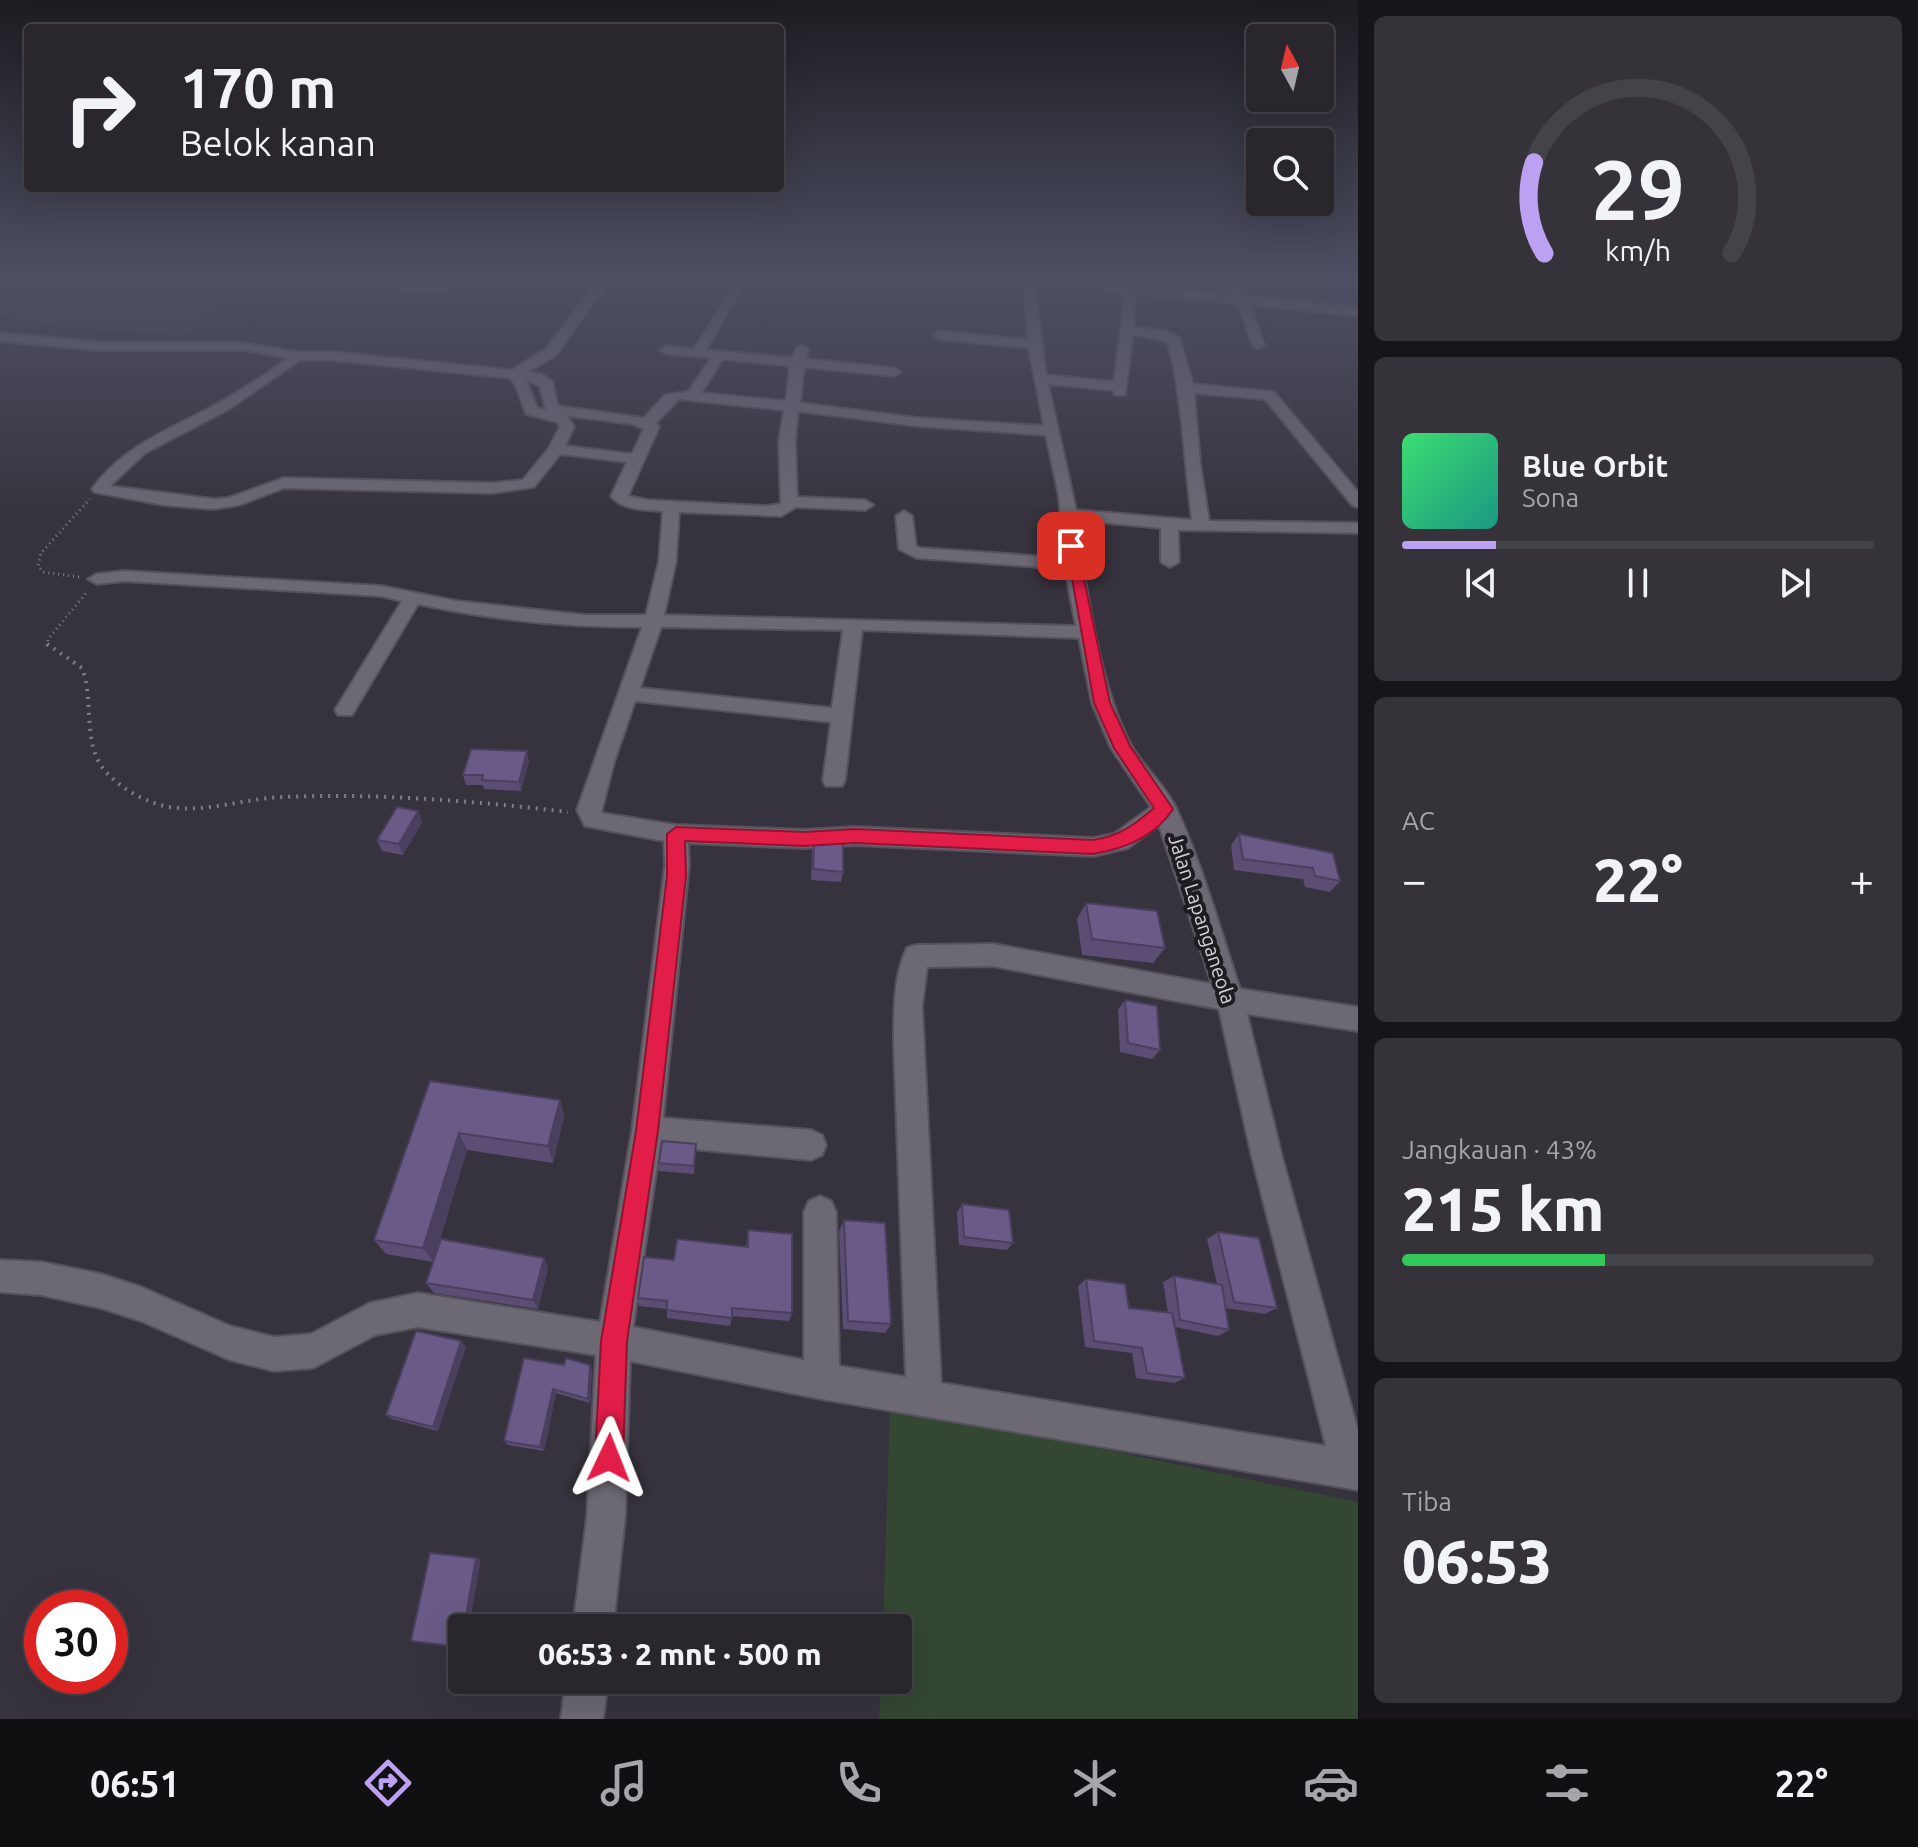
<!DOCTYPE html>
<html lang="id">
<meta charset="utf-8">
<style>
body{margin:0;font-family:Ubuntu,sans-serif;background:#35323a;color:#f1f3f6;height:100vh;display:flex;flex-direction:column;font-size:30px;white-space:nowrap}
*{box-sizing:border-box;margin:0}
p{font-size:26px;color:#a5a5aa}
.icon{flex:none;width:44px;height:44px;fill:none;stroke:currentColor;stroke-width:2;stroke-linecap:round;stroke-linejoin:round}
.map{position:relative;flex:1;overflow:hidden}
.side{display:flex;flex-direction:column;gap:16px;padding:16px;background:#171519;width:560px}
.side>*{flex:none}
.top-card{position:absolute;left:24px;top:24px;width:760px;height:168px;border-radius:8px;box-shadow:0 8px 32px #0002,0 0 0 2px #45434a;background:#29262e;color:#f1f3f6;overflow:hidden}
.needle{width:52px;rotate:352deg}
.fabs{position:absolute;left:1246px;top:24px;display:grid;gap:16px}
.fabs a{display:grid;place-items:center;width:88px;height:88px;border-radius:8px;background:#29262e;box-shadow:0 8px 32px #0002,0 0 0 2px #45434a;font-size:40px}
.speed{position:absolute;left:24px;top:1590px;display:flex;gap:16px;font-size:40px;font-weight:700;text-align:center}
.speed>*{display:grid;place-content:center;width:104px;height:104px;border-radius:50%;background:#29262e;box-shadow:0 8px 32px #0002,0 0 0 2px #45434a;line-height:1}
.speed .limit{border:12px solid #d22;background:#fff;color:#111}
.pin{position:absolute;display:grid;place-items:center;width:68px;height:68px;color:#fff;margin:-34px;border-radius:16px;box-shadow:0 4px 12px #0006}
.me{position:absolute;width:88px;margin:-44px;rotate:2deg;stroke-linejoin:round;filter:drop-shadow(0 0 6px #0008)}
.turn{display:flex;align-items:center;gap:28px;height:168px;padding:0 24px;font-size:36px}
.turn .icon{width:104px;height:104px;stroke-width:2.5}
.turn b{display:block;font-size:56px;line-height:68px}
.big{font-size:60px;font-weight:800;line-height:1.1}
.side .card{flex:1;display:flex;flex-direction:column;justify-content:center;gap:12px;min-width:0;padding:0 28px;border-radius:12px;background:#35323a}
.side .dial{align-items:center;gap:0}
.dial svg{height:208px;overflow:visible;fill:none;stroke:#45434a;stroke-width:7;stroke-linecap:round;text-anchor:middle}
.dial text{fill:#f1f3f6;stroke:none}
.song{display:flex;align-items:center;gap:24px}
.cover{width:96px;height:96px;border-radius:12px;background:linear-gradient(135deg,hsl(140 70% 55%),hsl(170 70% 35%))}
.played{height:8px;border-radius:4px;background:linear-gradient(90deg,#bca0f2 20%,#45434a 20%)}
.keys{display:flex;justify-content:space-around;direction:ltr}
.heat{display:flex;justify-content:space-between;align-items:center;font-size:44px;direction:ltr}
.charge{height:12px;border-radius:6px;background:linear-gradient(90deg,#34c759 43%,#45434a 0)}
.trip{position:absolute;left:448px;top:1614px;width:464px;height:80px;border-radius:8px;background:#29262e;box-shadow:0 8px 32px #0002,0 0 0 2px #45434a;font-weight:800;line-height:80px;text-align:center}
.tab-bar{display:flex;height:128px;justify-content:space-around;align-items:center;background:#100f12;color:#a5a5aa}
.tab-bar .icon{width:56px;height:56px}
.tab-bar .current{color:#bca0f2}
.tab-bar b{font-size:36px;color:#f1f3f6}
main{display:flex;flex:1;min-height:0}
.map>svg:first-child{display:block}
</style>
<main>
<div class="map">
<svg width="1358" height="1719" viewBox="0 0 1358 1719">
<rect width="100%" height="100%" fill="#37333e"/>
<path fill="#3f3a4b" d="M14,277h236l-36,26 4,4 -31,27 -90,-4 -97,-13v-33z"/>
<path fill="#334733" d="M890,1405l468,97v217h-479l2,-39h17v-52h-15z"/>
<g fill="none" stroke-linecap="round" stroke-linejoin="round">
<defs>
<g id="minor">
<path d="M280,277h53l112,7 6,4 -6,4 -159,-12z"/>
<path d="M591,277h12l1,11 -48,67 -28,17 13,2 11,7 6,25 86,12 21,-23 23,-3 23,-34 -44,-4 -7,-4 7,-4 27,3 46,-72h12l-16,20 -30,53 86,8 5,-11 5,-1 7,4 -4,9 89,9 7,4 -7,4 -90,-9 -4,36 118,15 126,8 -15,-78 -90,-9 -6,-4 6,-4 89,9 -5,-59 -12,-4h38l72,7 -2,-7h12l1,8 103,11 -12,-19h12l13,20 110,11v8l-107,-11 13,40 -6,4 -6,-4 -13,-42 -105,-10v34l31,4 14,6 14,47 81,8 84,100v15l-6,-2 -87,-106 -71,-6 6,70 9,58 149,2v10l-180,-3 1,32 -9,5 -9,-5v-34l-84,-8c7,63 24,171 54,225 13,23 35,41 46,65 26,57 43,119 63,179l118,18v24l-111,-17 35,143 76,274v59l-536,-91 -192,-38 -5,156 -12,111h-40l14,-111 9,-162 -178,-28 -43,8 -62,33 -39,3 -44,-11 -89,-39 -40,-13 -60,-13 -41,-3v-32l41,2 60,12 40,13 89,39 44,11 37,-3 59,-31 48,-10 182,29 32,-191 33,-266 -1,-24 -79,-15 -8,-16 65,-183c-75,0 -151,-7 -224,-23l-66,111h-14l-3,-5 67,-109 -21,-5 -257,-15 -27,3 -9,-5 9,-5 27,-3 257,15 75,15 129,14h61l13,-54 4,-50c-17,-1 -42,-1 -52,-15l16,-34 -67,-8 -26,33 -42,6 -208,-5 -45,17 -26,4 -49,-4 -70,-13 -2,-3c29,-40 69,-56 112,-78 29,-15 58,-34 84,-53l-44,-8h-148l-96,-9v-8l96,9 148,1 53,9h35l180,18 34,-21 46,-61zM1034,282l88,9 2,12 -10,79 -68,-7zM1133,334l35,8c15,59 16,118 24,178l-116,-10 -28,-126 65,6 2,5h10zM723,359l67,7 -4,35 -85,-8zM300,360h32l178,18 6,8 10,28 31,8 3,5 -11,21 -26,32 -31,3 -208,-5 -56,20 -15,1 -103,-13 35,-33 84,-44zM526,380l14,6 6,24 -9,-2zM679,399l105,11 -5,31 2,63 -15,2 -119,-6 -19,-4 31,-69 -3,-4zM798,411l120,15 128,9 13,61 5,62 -144,-10 -4,-2 -4,-30 -8,-5 -8,5 3,33 18,9 148,11 11,57 -412,-11 12,-54 3,-49 102,4 15,-9 69,3 8,-5 -8,-5 -68,-3 -2,-56zM562,415l70,9 12,5 -12,25 -67,-8 9,-19 -7,-11zM661,627l182,3 -11,78 -192,-20zM862,630l217,8 13,65 19,45 40,59 -37,27 -21,4 -238,-11 -51,3 -128,-5 -75,-12 13,-51 21,-61 196,21 -8,58 3,6h16l3,-6zM1159,825l53,159 -219,-40 -77,1 -9,3c-14,28 -13,66 -13,97l12,332 -67,-11 -3,-154 -5,-11 -11,-5 -11,5 -5,11v148l-171,-33 27,-181 151,14 11,-5 4,-10 -4,-10 -11,-5 -148,-12 26,-253 -1,-22 116,5 51,-3 238,11 35,-8zM993,966l226,43 33,148 74,289 -385,-63 -19,-377 5,-39z"/>
<path d="M1258,277c21,-1 70,-5 87,6l-6,4 -75,-7z"/>
<path d="M566,1680h42l-5,39h-42z"/>
</g>
</defs>
<use href="#minor" stroke="#55525b" stroke-width="4"/>
<g stroke="#827e88" stroke-width="3" stroke-dasharray="1 4" stroke-linecap="butt">
<path d="M79,577l-36,-5 -5,-6 3,-13 49,-54"/>
<path d="M47,646l1,-7 40,-48"/>
</g>
<path stroke="#827e88" stroke-width="4" stroke-dasharray="2 6" stroke-linecap="butt" d="M47,644l35,24c13,34 -1,76 24,104 15,17 41,31 63,35 38,6 77,-9 115,-10 94,-4 190,4 284,15"/>
<use href="#minor" fill="#6c6874" fill-rule="evenodd"/>
</g>
<g fill="#5b4d74">
<path d="M529,761l-8,30 -37,-2 -1,-4h-17l-3,-10z"/>
<path d="M418,811l4,11 -19,33 -21,-4 -5,-11z"/>
<path d="M1239,834l101,47 -10,11 -25,-5 -2,-8 -69,-9 -3,-25z"/>
<path d="M814,841l29,31 -2,10 -30,-2 1,-28z"/>
<path d="M1086,903l79,45 -12,15 -71,-8 -5,-36z"/>
<path d="M1125,1000l35,50 -8,9 -32,-7 -2,-42z"/>
<path d="M430,1081l130,19 4,17 -11,46 -86,-13 -34,112 -47,-8 -12,-14z"/>
<path d="M696,1144l-2,30 -35,-3v-8z"/>
<path d="M962,1204l51,39 -6,7 -48,-5 -2,-33z"/>
<path d="M844,1220l47,104 -6,9 -42,-4 -4,-98z"/>
<path d="M748,1230l44,83 -3,8 -57,-5 -2,10 -63,-8v-9l-28,-3 -1,-8 36,-38 72,-13z"/>
<path d="M1218,1232l59,76 -12,6 -39,-6 3,22 -11,6 -43,-9 10,51 -11,5 -38,-5 -4,-25 -47,-6 -7,-61 8,-7 43,29 39,5 -5,-31 11,-6 43,8 -10,-45z"/>
<path d="M548,1268l-10,41 -104,-16 -8,-10z"/>
<path d="M466,1347l-28,84 -46,-12 -6,-4z"/>
<path d="M524,1358l68,12 -2,33 -34,-10 -12,58 -36,-6 -4,-4z"/>
</g>
<g fill="#4a3f5e">
<path d="M527,751l2,10 -8,30 -2,-9z"/>
<path d="M418,811l4,11 -19,33 -4,-11z"/>
<path d="M560,1100l4,17 -11,46 -5,-17z"/>
<path d="M459,1133l8,17 -34,112 -10,-14z"/>
<path d="M544,1258l4,10 -10,41 -5,-9z"/>
<path d="M461,1341l5,6 -28,84 -5,-4z"/>
<path d="M590,1365l2,5 -2,33 -2,-4z"/>
<path d="M553,1389l3,4 -12,58 -4,-4z"/>
<path d="M476,1558l5,1 -12,69h-5z"/>
</g>
<g fill="#6a5a87" stroke="#4a3f5e" stroke-width="2">
<path d="M471,749l56,2 -8,31 -37,-2 1,-5h-20z"/>
<path d="M397,807l21,4 -19,33 -22,-4z"/>
<path d="M1239,834l94,19 7,28 -25,-5 -2,-8 -70,-9z"/>
<path d="M814,841l29,3v28l-30,-3z"/>
<path d="M1086,903l71,8 8,37 -73,-9z"/>
<path d="M1125,1000l32,6 3,44 -32,-7z"/>
<path d="M430,1081l130,19 -12,46 -89,-13 -36,115 -49,-8z"/>
<path d="M662,1141l34,3 -2,22 -35,-3z"/>
<path d="M962,1204l47,6 4,33 -49,-6z"/>
<path d="M844,1220l41,3 6,101 -43,-3z"/>
<path d="M748,1230l44,4v79l-60,-5v10l-65,-8v-9l-29,-3 6,-41 30,3 3,-21 71,8z"/>
<path d="M1218,1232l41,6 18,70 -43,-6z"/>
<path d="M441,1239l103,19 -11,42 -107,-17z"/>
<path d="M1174,1276l48,9 7,45 -49,-10z"/>
<path d="M1086,1279l39,5 4,24 43,5 13,65 -38,-5 -5,-25 -48,-7z"/>
<path d="M416,1331l45,10 -28,86 -47,-12z"/>
<path d="M524,1358l40,7 2,-7 24,7 -2,34 -35,-10 -13,58 -36,-6z"/>
<path d="M430,1553l46,5 -12,70h-2l-2,19 -49,-6z"/>
</g>
<linearGradient id="sky" x2="0" y2="1"><stop stop-color="#1e1c22"/><stop offset="0.54" stop-color="#4d5063"/><stop offset="1" stop-color="#4d5063" stop-opacity="0"/></linearGradient>
<rect width="1358" height="517" fill="url(#sky)"/>
<path fill="#e11d48" stroke="#92132f" stroke-width="2" d="M1066,544l11,2 33,157 20,43 43,63c-18,28 -49,40 -80,45l-238,-11 -51,3 -119,-5 1,35 -28,255 -31,210 -4,117 -4,10 -10,4 -10,-4 -4,-10 6,-117 35,-210 31,-255v-42l9,-7 128,5 51,-3 238,11c27,-4 41,-15 61,-32l-40,-60 -20,-45z"/>
<g text-anchor="middle" stroke-width="8" stroke-linejoin="round" paint-order="stroke">
<g font-size="20" fill="#d4d2d9" stroke="#1e1c21">
<text transform="translate(1202 919) rotate(72)" y="7">Jalan Lapanganeola</text>
</g>
</g>
</svg>
<div class="fabs">
<a><svg class="needle" viewBox="-14 -14 28 28"><path d="M0-13l5 13h-10z" fill="#e53935"/><path d="M0 13l5-13h-10z" fill="#a5a5aa"/></svg></a>
<a><svg class="icon" aria-label="search" viewBox="0 0 24 24"><circle cx="10" cy="10" r="6"/><path d="M15 15l6 6"/></svg></a>
</div>
<div class="speed"><div class="limit">30</div></div>
<div class="pin" style="left:1071px;top:546px;background:#d93025"><svg class="icon" aria-label="arrive" viewBox="0 0 24 24"><path d="M6 21V4h12l-3 4 3 4H6"/></svg></div>
<svg class="me" style="left:609px;top:1458px" viewBox="-20 -20 40 40"><path d="M0-17L14 15 0 8-14 15z" fill="#e11d48" stroke="#fff" stroke-width="4"/></svg>
<div class="trip">06:53 · 2 mnt · 500 m</div>
<div class="top-card">
<div class="turn"><svg class="icon" aria-label="right" viewBox="0 0 24 24"><path d="M7 20v-9h11M14 6l5 5-5 5"/></svg><div><b>170 m</b>Belok kanan</div></div>
</div>
</div>
<section class="side">
<div class="card dial"><svg viewBox="0 0 100 80">
<path d="M14 69A42 42 0 1 1 86 69"/>
<path d="M14 69A42 42 0 0 1 10 34" stroke="#bca0f2"/>
<text x="50" y="56" font-size="32" font-weight="700">29</text>
<text x="50" y="72" font-size="11">km/h</text>
</svg></div>
<div class="card">
<div class="song"><i class="cover"></i><div><b>Blue Orbit</b><p>Sona</p></div></div>
<div class="played"></div>
<div class="keys"><svg class="icon" aria-label="previous" viewBox="0 0 24 24"><path d="M18 5L8 12l10 7zM5 5v14"/></svg><svg class="icon" aria-label="pause" viewBox="0 0 24 24"><path d="M8 5v14M16 5v14"/></svg><svg class="icon" aria-label="next" viewBox="0 0 24 24"><path d="M6 5l10 7-10 7zM19 5v14"/></svg></div>
</div>
<div class="card"><p>AC</p>
<div class="heat"><a>−</a><b class="big">22°</b><a>+</a></div>
</div>
<div class="card"><p>Jangkauan · 43%</p><b class="big">215 km</b><div class="charge"></div></div>
<div class="card"><p>Tiba</p><b class="big">06:53</b></div>
</section>
</main>
<nav class="tab-bar">
<b>06:51</b>
<svg class="icon current" aria-label="directions" viewBox="0 0 24 24"><path d="M12 3l9 9-9 9-9-9zM9 14v-3h6M13 9l2 2-2 2"/></svg>
<svg class="icon" aria-label="music" viewBox="0 0 24 24"><path d="M9 18V5l10-2v13"/><circle cx="6" cy="18" r="3"/><circle cx="16" cy="16" r="3"/></svg>
<svg class="icon" aria-label="phone" viewBox="0 0 24 24"><path d="M5 4h4l2 5-3 2q2 4 5 5l2-3 5 2v4C11 20 4 13 5 4z"/></svg>
<svg class="icon" aria-label="climate" viewBox="0 0 24 24"><path d="M12 3v18M4 7l16 10M4 17L20 7"/></svg>
<svg class="icon" aria-label="car" viewBox="0 0 24 24"><path d="M5 17H2v-5l4-1 3-4h7l3 4 3 1v5h-3M9 17h6M6 11h13"/><circle cx="7" cy="17" r="2"/><circle cx="17" cy="17" r="2"/></svg>
<svg class="icon" aria-label="filters" viewBox="0 0 24 24"><path d="M4 7h16M4 17h16"/><circle cx="9" cy="7" r="2"/><circle cx="15" cy="17" r="2"/></svg>
<b>22°</b>
</nav>
